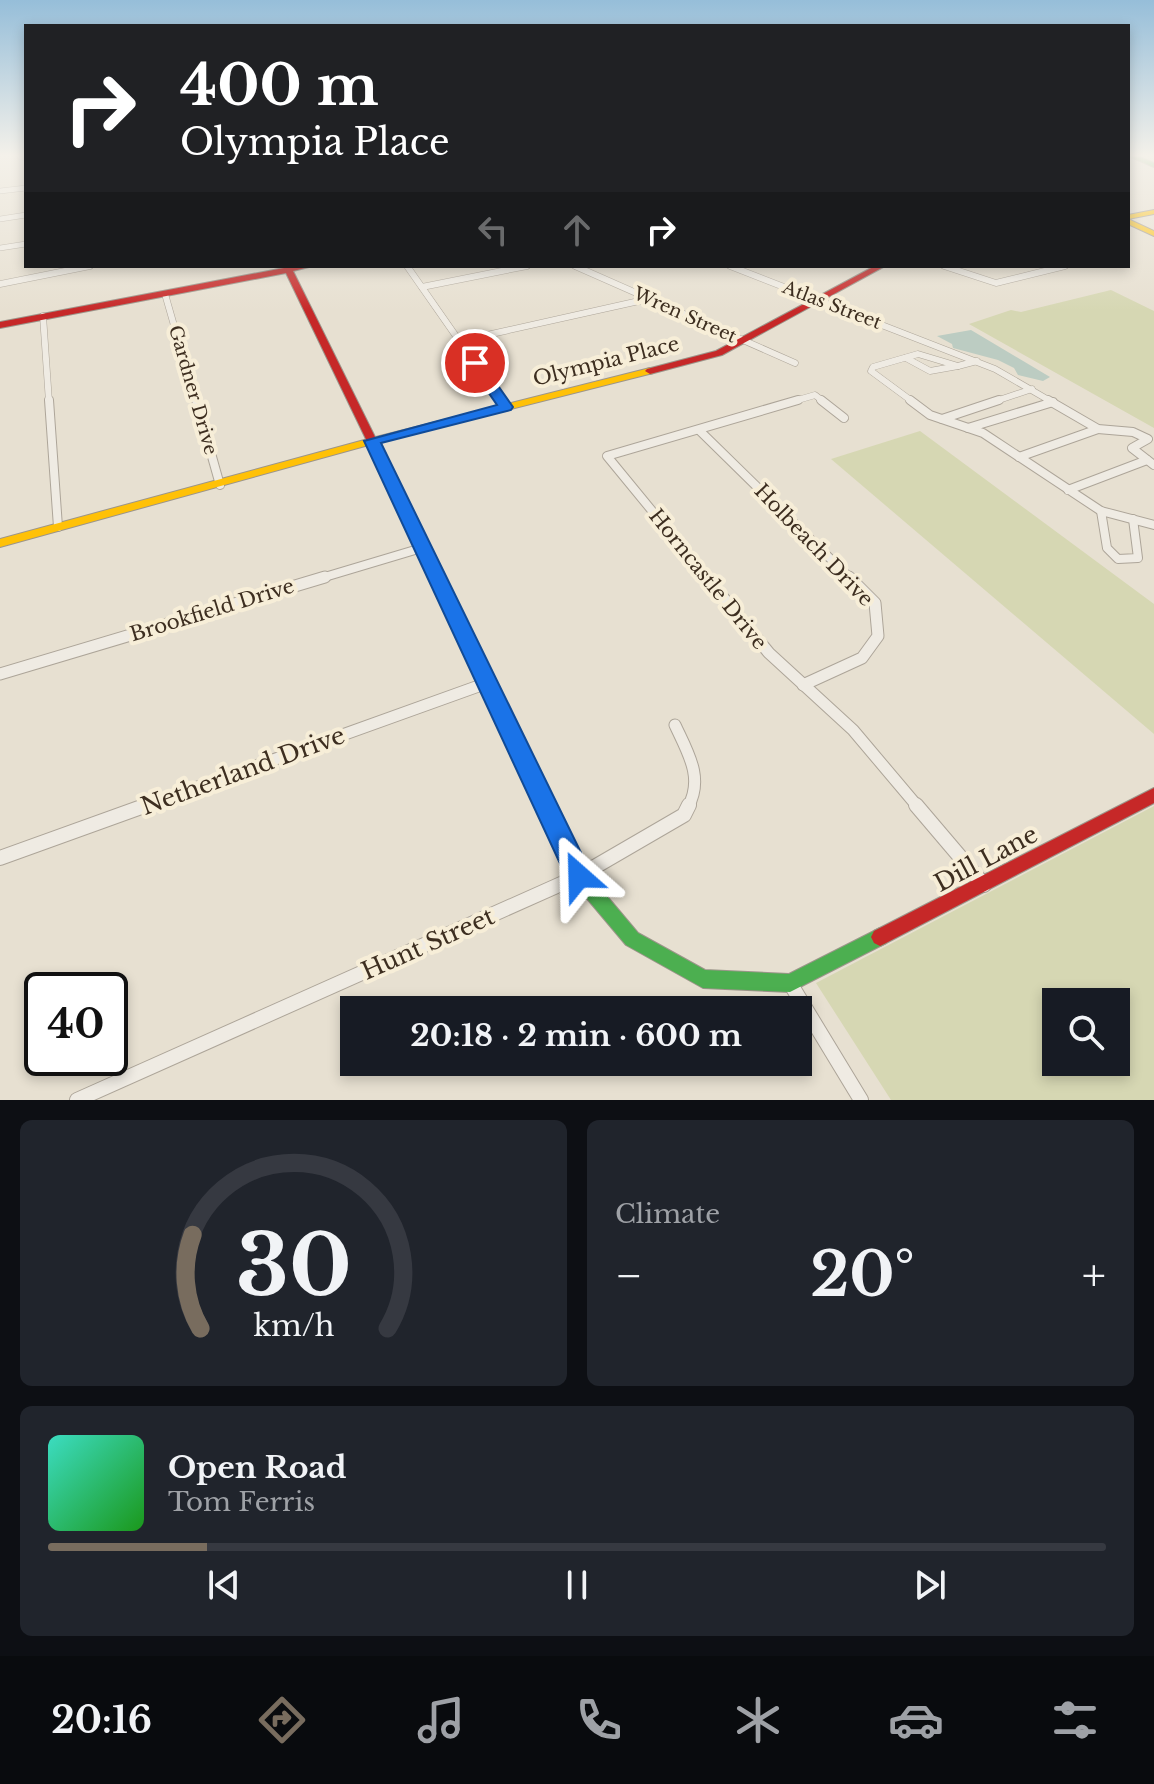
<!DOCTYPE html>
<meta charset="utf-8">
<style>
body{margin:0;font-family:"Libre Baskerville",serif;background:#20242c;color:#f1f3f6;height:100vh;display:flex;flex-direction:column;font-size:30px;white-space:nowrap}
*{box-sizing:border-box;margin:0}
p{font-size:26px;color:#9ea1a6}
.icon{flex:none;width:44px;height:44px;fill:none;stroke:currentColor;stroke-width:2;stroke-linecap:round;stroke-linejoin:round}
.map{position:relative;height:1100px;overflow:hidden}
.drawer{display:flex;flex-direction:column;gap:20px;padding:20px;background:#0d0f14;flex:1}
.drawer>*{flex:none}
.top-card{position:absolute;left:24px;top:24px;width:1106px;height:244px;border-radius:0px;box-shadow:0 4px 12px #0003;background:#202124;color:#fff;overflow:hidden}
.tools{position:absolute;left:1042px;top:988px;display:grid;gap:16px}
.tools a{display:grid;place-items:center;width:88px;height:88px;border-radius:0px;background:#171b24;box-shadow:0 4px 12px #0003;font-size:40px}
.speed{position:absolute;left:24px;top:972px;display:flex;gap:16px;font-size:40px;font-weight:700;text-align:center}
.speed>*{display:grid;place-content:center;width:104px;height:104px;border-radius:50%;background:#171b24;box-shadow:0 4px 12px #0003;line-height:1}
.speed .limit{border:4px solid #111;border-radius:12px;background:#fff;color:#111}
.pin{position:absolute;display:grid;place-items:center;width:68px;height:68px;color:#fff;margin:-34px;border:4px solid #fff;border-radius:50%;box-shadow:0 2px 8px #0007}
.me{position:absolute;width:88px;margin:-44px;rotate:335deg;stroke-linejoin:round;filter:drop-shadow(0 0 6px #0008)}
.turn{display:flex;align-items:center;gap:28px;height:168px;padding:0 24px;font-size:36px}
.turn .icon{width:104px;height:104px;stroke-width:2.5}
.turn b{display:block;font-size:56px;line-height:68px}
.lanes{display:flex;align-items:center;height:76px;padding:0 24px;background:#0003;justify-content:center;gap:40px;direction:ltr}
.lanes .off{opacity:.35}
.big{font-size:60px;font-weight:700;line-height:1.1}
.drawer .tile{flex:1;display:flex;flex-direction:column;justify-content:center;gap:12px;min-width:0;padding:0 28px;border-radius:12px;background:#20242c}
.drawer .dial{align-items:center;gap:0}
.dial svg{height:208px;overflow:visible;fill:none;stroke:#363941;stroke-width:7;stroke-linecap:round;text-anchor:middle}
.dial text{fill:#f1f3f6;stroke:none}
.song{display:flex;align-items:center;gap:24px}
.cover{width:96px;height:96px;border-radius:12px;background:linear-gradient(135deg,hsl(170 70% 55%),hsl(120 70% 35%))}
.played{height:8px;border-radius:4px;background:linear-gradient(90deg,#786c5e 15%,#363941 15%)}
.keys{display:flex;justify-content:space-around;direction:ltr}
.heat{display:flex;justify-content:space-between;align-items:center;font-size:44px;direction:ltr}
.drawer .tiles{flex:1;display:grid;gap:20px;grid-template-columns:1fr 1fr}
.tile:last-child{grid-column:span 2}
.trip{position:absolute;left:340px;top:996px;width:472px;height:80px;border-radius:0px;background:#171b24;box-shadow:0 4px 12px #0003;font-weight:700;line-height:80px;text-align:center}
.dock{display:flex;height:128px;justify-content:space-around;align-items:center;background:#090b0e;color:#9ea1a6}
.dock .icon{width:56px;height:56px}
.dock .selected{color:#786c5e}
.dock b{font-size:36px;color:#f1f3f6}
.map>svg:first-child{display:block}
</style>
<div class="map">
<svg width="1154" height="1100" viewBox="0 0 1154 1100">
<rect width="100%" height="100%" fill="#e7e0d1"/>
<g fill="#d6d7b3" fill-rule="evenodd">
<path d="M1111,290l43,21v117l-185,-104 42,-14 10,2z"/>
<path d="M920,431l234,173v130l-323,-275z"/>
<path d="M1154,806v294h-263l-75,-117zM1116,1002v60h-60v-60z"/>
</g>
<path fill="#bcccc2" d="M971,330l79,47 -7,4 -25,-6 -4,-7 -16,-8 -45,-12 -1,-4 -15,-8z"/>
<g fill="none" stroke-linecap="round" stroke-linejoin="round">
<defs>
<g id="street-far4">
<path d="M20,157l6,1"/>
<path d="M0,191l26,-3"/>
<path d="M0,219l26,-4"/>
<path d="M0,248l26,-4"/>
</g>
<g id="street-far3">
<path d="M407,266l95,136"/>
<path d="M575,266l220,97"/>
<path d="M730,266l265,103 57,33"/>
<path d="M944,266l52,17 69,-17"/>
<path d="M0,284l90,-18"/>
<path d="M422,287l105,-21"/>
<path d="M165,294l31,108"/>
<path d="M43,316l6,86"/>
<path d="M460,341l188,-42"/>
<path d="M906,358l24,13 28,-5"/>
<path d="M791,402l24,-7 9,7"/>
<path d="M913,402l-42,-31 2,-4 45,-13 40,12 19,-5"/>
<path d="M993,402l39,-13"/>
</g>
<g id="street-far2">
<path d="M49,400l9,127"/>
<path d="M196,400l24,85"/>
<path d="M500,400l5,7"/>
<path d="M821,400l23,18"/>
<path d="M910,400l20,15 53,18 118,78 53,14"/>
<path d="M1048,400l50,29 35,3 15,7 -16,9 22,17"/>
<path d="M942,419l57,-19"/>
<path d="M968,428l85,-26"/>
<path d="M699,430l152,149"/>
<path d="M1019,457l79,-28"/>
<path d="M1068,490l79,-30"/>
<path d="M1101,511l6,37 11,11 20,-1 -5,-39"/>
<path d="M318,579l107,-32"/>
<path d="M708,579l-101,-123 191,-56"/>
</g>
<g id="street-far1">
<path d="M706,577l63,76 84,77 65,77"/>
<path d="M0,674l325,-97"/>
<path d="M803,685l59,-27 16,-22 -3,-33 -26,-26"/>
<path d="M675,725c13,28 29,53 13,82"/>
<path d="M142,807l345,-124"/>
</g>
<g id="street">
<path d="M916,805l68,80"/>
<path d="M0,858l147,-53"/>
<path d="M790,983l71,117"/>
<path d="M77,1100l502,-224 105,-61 5,-10"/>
</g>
<g id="fast">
<path d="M1131,157h9l14,6v4z"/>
<path d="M450,596l5,2 1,3 129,269 53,63 67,37 84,4 91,-46 6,3 3,6 -3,6 -96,49 -87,-4 -77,-43 -53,-63 -129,-281 1,-3z"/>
</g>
<g id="slow">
<path d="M1154,210v4l-26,5 26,12v5l-26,-12v-9z"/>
<path d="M650,368l5,3 -2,2 -277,70 -376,104v-8l368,-100z"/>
</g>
<g id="jam">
<path d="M283,266h30l-20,5 163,330 -1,3h-10l-1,-3 -158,-328 -286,55v-6l284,-54z"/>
<path d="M875,266h10l-163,89 -72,19 -5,-3 2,-2 69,-18z"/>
<path d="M1154,788v15l-268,140 -6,3 -6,-3 -3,-6 3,-6z"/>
</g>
</defs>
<use href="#street-far4" stroke="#ada599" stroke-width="6"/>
<use href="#street-far3" stroke="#ada599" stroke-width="7"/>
<use href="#street-far2" stroke="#ada599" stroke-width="10"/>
<use href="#street-far1" stroke="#ada599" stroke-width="13"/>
<use href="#street" stroke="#ada599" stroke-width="16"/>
<use href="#fast" stroke="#9c958a" stroke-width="2"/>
<use href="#slow" stroke="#9c958a" stroke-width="2"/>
<use href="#jam" stroke="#9c958a" stroke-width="2"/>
<use href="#street-far4" stroke="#efebe3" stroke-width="5"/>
<use href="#street-far3" stroke="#efebe3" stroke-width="6"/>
<use href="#street-far2" stroke="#efebe3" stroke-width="8"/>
<use href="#street-far1" stroke="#efebe3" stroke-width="11"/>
<use href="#street" stroke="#efebe3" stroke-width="14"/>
<use href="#fast" fill="#4caf50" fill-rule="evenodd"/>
<use href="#slow" fill="#ffc107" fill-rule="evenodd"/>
<use href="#jam" fill="#c62828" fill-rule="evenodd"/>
</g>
<linearGradient id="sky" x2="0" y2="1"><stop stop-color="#96bed9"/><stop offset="0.5" stop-color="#f4f1ea"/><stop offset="1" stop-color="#f4f1ea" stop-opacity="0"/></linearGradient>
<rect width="1154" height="311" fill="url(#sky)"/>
<path fill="#1a73e8" stroke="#114b97" stroke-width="2" d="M470,360h10l33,47 -2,3 -130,33 207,424 4,9 -4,9 -9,4 -9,-4 -206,-444 133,-36 -29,-42z"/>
<g text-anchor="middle" stroke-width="8" stroke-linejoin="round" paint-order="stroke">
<g font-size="18" fill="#3d2e20" stroke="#f7eed8">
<text transform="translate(832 305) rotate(21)" y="6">Atlas Street</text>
<text transform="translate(685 315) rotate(24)" y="6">Wren Street</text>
<text transform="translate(193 390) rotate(74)" y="6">Gardner Drive</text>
</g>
<g font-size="20" fill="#3d2e20" stroke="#f7eed8">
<text transform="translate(606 361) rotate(-14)" y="7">Olympia Place</text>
<text transform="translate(814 545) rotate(46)" y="7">Holbeach Drive</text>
<text transform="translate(708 579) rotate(51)" y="7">Horncastle Drive</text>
<text transform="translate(212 610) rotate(-17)" y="7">Brookfield Drive</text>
</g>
<g font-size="24" fill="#3d2e20" stroke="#f7eed8">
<text transform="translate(243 771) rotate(-20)" y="8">Netherland Drive</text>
<text transform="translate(986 859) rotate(-28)" y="8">Dill Lane</text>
<text transform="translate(428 944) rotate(-24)" y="8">Hunt Street</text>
</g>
</g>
</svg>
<div class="tools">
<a><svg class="icon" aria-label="search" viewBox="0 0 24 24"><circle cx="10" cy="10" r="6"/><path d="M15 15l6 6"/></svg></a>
</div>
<div class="speed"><div class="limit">40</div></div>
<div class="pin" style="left:475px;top:363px;background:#d93025"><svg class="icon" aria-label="arrive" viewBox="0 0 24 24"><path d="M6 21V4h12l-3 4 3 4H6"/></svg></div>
<svg class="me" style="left:579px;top:876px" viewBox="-20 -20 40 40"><path d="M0-17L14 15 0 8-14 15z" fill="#1a73e8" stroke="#fff" stroke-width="4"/></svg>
<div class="trip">20:18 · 2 min · 600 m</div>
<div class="top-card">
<div class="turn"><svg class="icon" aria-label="right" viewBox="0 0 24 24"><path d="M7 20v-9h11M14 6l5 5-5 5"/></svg><div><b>400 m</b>Olympia Place</div></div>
<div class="lanes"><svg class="icon off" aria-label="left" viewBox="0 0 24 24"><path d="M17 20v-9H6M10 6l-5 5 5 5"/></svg><svg class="icon off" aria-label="ahead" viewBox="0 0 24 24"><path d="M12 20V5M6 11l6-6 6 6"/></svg><svg class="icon" aria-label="right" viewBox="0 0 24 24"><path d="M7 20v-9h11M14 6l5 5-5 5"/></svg></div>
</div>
</div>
<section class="drawer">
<div class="tiles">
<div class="tile dial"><svg viewBox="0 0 100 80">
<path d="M14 69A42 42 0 1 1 86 69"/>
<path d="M14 69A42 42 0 0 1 11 33" stroke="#786c5e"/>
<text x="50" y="56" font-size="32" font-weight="700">30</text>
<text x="50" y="72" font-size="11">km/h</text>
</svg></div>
<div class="tile"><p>Climate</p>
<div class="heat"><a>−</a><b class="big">20°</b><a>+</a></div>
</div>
<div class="tile">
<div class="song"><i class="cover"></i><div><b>Open Road</b><p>Tom Ferris</p></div></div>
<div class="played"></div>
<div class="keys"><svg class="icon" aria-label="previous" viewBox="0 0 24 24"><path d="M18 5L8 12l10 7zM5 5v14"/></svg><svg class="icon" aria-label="pause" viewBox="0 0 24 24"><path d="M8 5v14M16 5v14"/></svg><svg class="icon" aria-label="next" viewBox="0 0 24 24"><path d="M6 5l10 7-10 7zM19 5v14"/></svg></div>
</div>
</div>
</section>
<nav class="dock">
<b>20:16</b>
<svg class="icon selected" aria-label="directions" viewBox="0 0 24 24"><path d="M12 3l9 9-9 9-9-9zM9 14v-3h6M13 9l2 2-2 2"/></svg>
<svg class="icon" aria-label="music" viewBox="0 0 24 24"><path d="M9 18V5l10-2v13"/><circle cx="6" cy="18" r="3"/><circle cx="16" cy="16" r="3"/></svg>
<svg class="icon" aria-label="phone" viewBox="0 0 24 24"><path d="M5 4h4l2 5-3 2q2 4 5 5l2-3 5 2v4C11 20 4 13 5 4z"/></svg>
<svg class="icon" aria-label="climate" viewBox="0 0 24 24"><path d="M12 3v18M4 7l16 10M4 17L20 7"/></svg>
<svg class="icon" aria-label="car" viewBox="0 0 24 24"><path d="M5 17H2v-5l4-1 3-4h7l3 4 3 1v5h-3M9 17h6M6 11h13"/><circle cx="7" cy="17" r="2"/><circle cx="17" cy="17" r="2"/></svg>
<svg class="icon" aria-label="filters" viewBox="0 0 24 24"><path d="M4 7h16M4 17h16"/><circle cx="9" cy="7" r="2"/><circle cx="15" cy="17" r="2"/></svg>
</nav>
